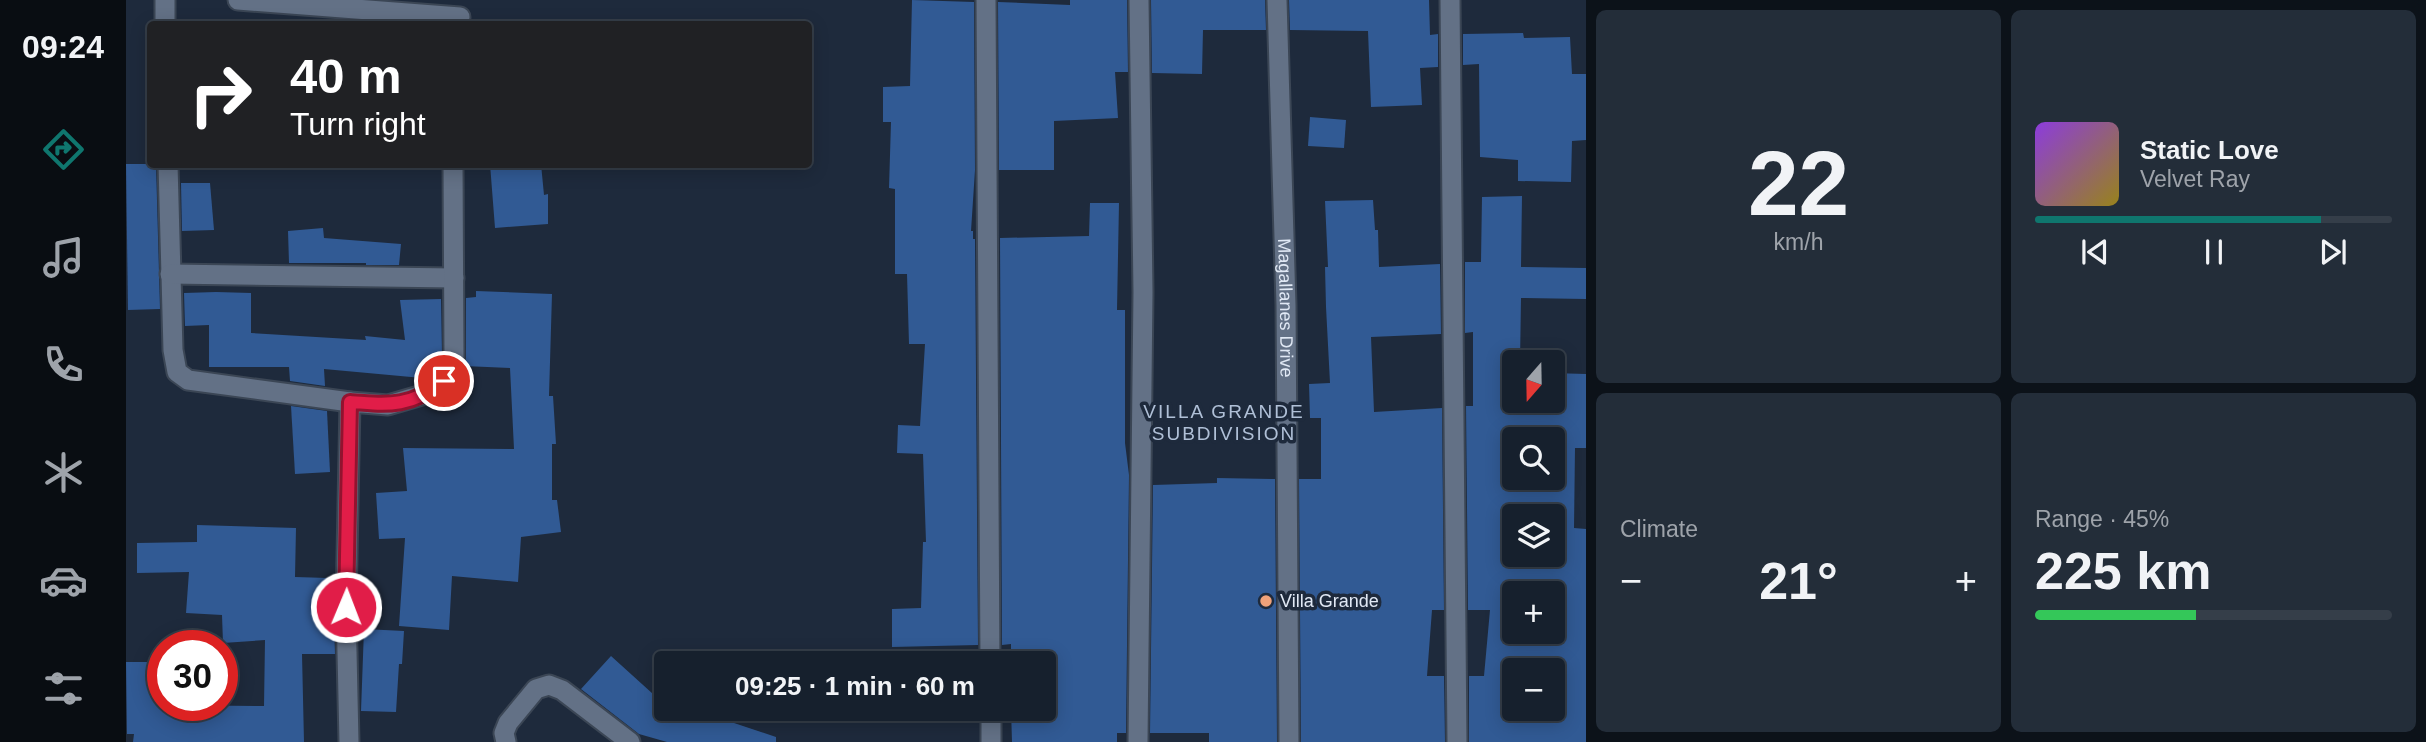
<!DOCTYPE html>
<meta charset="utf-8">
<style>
body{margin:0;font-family:Helvetica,sans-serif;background:#232d39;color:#f1f3f6;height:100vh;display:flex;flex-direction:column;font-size:26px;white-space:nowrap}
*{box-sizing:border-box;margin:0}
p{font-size:23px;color:#9ea3aa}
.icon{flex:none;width:38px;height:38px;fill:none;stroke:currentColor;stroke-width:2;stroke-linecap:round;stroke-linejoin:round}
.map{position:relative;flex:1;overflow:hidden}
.panel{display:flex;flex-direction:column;gap:10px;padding:10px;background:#0c1219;width:840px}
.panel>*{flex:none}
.hud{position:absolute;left:21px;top:21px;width:665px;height:147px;border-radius:7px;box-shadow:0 4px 18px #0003,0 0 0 2px #353e49;background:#202124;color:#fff;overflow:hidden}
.needle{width:46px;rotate:200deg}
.controls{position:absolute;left:1376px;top:350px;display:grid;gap:14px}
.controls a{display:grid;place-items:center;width:63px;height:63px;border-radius:7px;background:#16202d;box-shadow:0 4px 18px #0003,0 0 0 2px #353e49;font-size:35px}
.speed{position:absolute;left:21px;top:630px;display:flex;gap:14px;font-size:35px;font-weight:700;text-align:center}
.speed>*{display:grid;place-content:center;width:91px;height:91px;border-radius:50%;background:#16202d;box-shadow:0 4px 18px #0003,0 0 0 2px #353e49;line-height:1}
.speed .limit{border:10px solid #d22;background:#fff;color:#111}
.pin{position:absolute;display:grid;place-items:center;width:60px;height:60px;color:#fff;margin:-30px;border:4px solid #fff;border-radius:50%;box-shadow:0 2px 7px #0007}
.me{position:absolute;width:77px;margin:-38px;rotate:1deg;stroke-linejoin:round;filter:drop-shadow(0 0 5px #0008)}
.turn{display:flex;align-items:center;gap:24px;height:147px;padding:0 28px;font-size:32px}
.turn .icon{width:91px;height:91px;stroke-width:2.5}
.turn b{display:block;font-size:49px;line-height:60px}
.big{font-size:52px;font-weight:800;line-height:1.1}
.panel .tile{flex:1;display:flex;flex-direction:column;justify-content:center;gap:10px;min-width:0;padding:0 24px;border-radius:10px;background:#232d39}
.panel .dial{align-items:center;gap:0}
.dial b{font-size:91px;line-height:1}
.song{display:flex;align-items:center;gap:21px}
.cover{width:84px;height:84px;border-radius:10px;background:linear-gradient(135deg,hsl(270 70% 55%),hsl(50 70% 35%))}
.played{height:7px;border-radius:4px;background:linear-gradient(90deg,#0f766e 80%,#353e49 80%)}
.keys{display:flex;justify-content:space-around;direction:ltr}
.heat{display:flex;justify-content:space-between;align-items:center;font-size:38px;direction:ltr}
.charge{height:10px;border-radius:5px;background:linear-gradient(90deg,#34c759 45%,#353e49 0)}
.panel .tiles{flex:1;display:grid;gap:10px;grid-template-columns:repeat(2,1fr)}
.trip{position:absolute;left:528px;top:651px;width:402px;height:70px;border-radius:7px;background:#16202d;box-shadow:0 4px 18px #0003,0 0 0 2px #353e49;font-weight:800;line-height:70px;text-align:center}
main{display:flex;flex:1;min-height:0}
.tabs{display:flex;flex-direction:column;width:126px;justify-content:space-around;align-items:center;background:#090d12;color:#9ea3aa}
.tabs .icon{width:49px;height:49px}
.tabs .active{color:#0f766e}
.tabs b{font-size:32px;color:#f1f3f6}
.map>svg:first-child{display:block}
</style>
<main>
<nav class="tabs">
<b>09:24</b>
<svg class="icon active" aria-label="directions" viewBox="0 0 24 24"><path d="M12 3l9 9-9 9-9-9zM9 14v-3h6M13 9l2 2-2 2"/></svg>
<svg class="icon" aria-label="music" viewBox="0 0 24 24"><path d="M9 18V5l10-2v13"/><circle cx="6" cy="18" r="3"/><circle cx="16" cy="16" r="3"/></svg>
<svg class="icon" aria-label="phone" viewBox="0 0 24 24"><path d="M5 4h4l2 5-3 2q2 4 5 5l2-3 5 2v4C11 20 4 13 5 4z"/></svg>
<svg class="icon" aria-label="climate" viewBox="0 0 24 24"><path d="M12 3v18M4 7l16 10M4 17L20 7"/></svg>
<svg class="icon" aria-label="car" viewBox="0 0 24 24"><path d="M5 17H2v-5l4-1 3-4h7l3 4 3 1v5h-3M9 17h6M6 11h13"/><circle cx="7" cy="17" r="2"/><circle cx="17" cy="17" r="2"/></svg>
<svg class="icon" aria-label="filters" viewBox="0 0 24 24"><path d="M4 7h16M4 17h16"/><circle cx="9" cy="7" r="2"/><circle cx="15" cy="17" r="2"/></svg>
</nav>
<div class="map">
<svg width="1460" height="742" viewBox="0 0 1460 742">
<rect width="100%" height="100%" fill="#1e2a3c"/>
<g fill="#315a94" fill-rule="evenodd">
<path d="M786,0l62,2 1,168 -4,61h2v8h2l3,406 -86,2v-38l29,-1 2,-66h3l-3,-88 -26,-1 1,-28 22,1 5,-82h-16l-2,-70h-12v-85l-6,-1 2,-66h-8v-35l27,-1z"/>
<path d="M944,0h57l1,72h-13l3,46 -64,3v49h-55l-1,-168 72,3z"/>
<path d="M1025,0h114l1,30h-63l-1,44 -50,-1z"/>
<path d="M1163,0h140l1,35 8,-1v33l-18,1 2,37 -51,2 -3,-76 -78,-1z"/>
<path d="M1397,33l1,5 46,-1 2,37h14v66l-14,1 -1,41 -53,-1v-21l-38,-3 -1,-93 -16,1v-31z"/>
<path d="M1184,117l36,3 -2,28 -36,-2z"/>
<path d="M0,164h30l4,145 -32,1z"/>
<path d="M364,164h51l3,31 4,-1v30l-53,4z"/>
<path d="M55,183h29l4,47 -32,1z"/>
<path d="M1396,196l-1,71 65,1v31l-65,-1 -1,64h-6v39h38v-28l34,1v74h-11l-1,80 12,1v213h-117v-66h15l6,-66h-22l-2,-204h7v-74l-8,1v-71h16l1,-65zM1388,439h38v39h-38zM1388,516h38v39h-38zM1388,593h38v39h-38zM1388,670h38v39h-38z"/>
<path d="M1247,200l2,30h3l1,37 61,-3 1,70 -70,3 3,75 68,-4 2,202h-12l-5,66h17l1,66h-144l-2,-263h22v-61h-11l-1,-34 21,-1 -4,-76 -1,-40h3l-3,-66z"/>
<path d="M964,203h29l-2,107h8v133l4,32 -3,258h-9v9h-105l-1,-33h34v-46h-34v-19l-9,1 -2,-407 89,-2z"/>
<path d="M197,228l1,10 77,6 -2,21h-33v-2h-77l-1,-32z"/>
<path d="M350,291l76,3 -3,102h4l3,48h-4v56h5l4,32 -40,5 -3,45 -66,-6 -3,54 -50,-4 6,-88 -26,1 -3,-46 31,-2 -4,-43 111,1 -4,-81 -46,-2 2,-8v-60l10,-1z"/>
<path d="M90,292l35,1v40l115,7 -1,-4 40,4 -5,-40 41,-1 1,56 -5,10h-16l1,13 -98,-9 1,17 -35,-5 -1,-14h-80v-42l-24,1 -1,-33z"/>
<path d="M165,406l36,5 3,61 -35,2z"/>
<path d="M1091,478l58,1 2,263h-68v-9h-59l3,-248 64,-2z"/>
<path d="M71,525l99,3 -1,49 33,1 -1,41 7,1 1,34h-33l2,88h-171l1,-8h-7l-1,-72h33v33h4v10l101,1 1,-66 -42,3 -1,-28 -36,-2 3,-41 -52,1v-30l60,-1z"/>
<path d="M238,629l40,2 -2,33h-3l-3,48 -35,-1z"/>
<path d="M485,656l42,38 14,4v11h39l21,5 -2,6 51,17v5h-109l-28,-8 -58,-45z"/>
</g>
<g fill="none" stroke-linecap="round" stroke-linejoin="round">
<defs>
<g id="minor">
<path d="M39,0v24"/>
<path d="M112,0l222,17"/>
<path d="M860,0l4,663"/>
<path id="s1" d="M1151,0l9,305 3,437"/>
<path d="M1324,0l7,742"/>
<path d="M42,164l5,186 4,22 11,8 162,22"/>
<path d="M44,274l284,4"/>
<path d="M865,709v33"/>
<path d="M223,742l-3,-135 4,-205 38,3 41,-12 15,-12 10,-23 -1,-194"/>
<path d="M380,742l-2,-9 4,-10 28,-34 13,-4 13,5 68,52"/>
<path d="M1012,742l5,-450 -4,-292"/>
</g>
</defs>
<use href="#minor" stroke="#3b4655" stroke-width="23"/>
<use href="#minor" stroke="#637186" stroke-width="19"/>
</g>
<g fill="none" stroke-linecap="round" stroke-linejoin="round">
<defs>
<path id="route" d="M220,607l4,-205c40,3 61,5 94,-21"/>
</defs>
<use href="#route" stroke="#92132f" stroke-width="18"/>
<use href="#route" stroke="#e11d48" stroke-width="12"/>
</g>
<circle fill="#f0a27a" stroke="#1e2a3c" stroke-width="2.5" cx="1140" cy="601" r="7"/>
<g text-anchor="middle" stroke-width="7" stroke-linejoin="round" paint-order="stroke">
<g font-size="18" fill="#e1e9f5" stroke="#1e2a3c">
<text dy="6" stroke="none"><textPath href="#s1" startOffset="308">Magallanes Drive</textPath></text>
</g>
<g font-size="18" fill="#e1e9f5" stroke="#1e2a3c" text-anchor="start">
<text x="1154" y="607">Villa Grande</text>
</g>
<g font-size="19" letter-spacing="2" fill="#b0c0d7" stroke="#1e2a3c">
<text x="1098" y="418">VILLA GRANDE<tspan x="1098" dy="22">SUBDIVISION</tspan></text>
</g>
</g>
</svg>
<div class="controls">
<a><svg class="needle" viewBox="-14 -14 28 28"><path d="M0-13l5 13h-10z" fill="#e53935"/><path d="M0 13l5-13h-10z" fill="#9ea3aa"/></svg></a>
<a><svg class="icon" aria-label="search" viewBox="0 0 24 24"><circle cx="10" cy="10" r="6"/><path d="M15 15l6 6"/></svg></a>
<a><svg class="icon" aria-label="layers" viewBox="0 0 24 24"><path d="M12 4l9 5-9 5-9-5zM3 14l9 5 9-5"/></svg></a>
<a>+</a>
<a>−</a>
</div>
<div class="speed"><div class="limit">30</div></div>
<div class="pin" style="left:318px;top:381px;background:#d93025"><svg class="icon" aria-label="arrive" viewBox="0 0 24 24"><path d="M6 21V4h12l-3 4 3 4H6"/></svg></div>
<svg class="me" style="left:220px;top:607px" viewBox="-20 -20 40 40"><circle r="17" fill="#e11d48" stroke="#fff" stroke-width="3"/><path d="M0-11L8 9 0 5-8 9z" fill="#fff"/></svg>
<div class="trip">09:25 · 1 min · 60 m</div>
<div class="hud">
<div class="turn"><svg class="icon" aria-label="right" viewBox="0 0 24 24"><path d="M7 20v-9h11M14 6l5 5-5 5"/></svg><div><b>40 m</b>Turn right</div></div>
</div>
</div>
<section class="panel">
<div class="tiles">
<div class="tile dial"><b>22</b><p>km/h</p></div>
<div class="tile">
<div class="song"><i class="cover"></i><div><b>Static Love</b><p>Velvet Ray</p></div></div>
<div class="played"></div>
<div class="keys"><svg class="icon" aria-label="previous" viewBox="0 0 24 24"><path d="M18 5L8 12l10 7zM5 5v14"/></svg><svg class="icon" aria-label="pause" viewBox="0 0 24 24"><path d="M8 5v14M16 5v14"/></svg><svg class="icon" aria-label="next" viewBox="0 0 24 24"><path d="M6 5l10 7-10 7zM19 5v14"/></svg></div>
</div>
<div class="tile"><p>Climate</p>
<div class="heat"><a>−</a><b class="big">21°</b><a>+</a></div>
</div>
<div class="tile"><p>Range · 45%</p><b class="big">225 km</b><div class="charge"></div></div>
</div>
</section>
</main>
